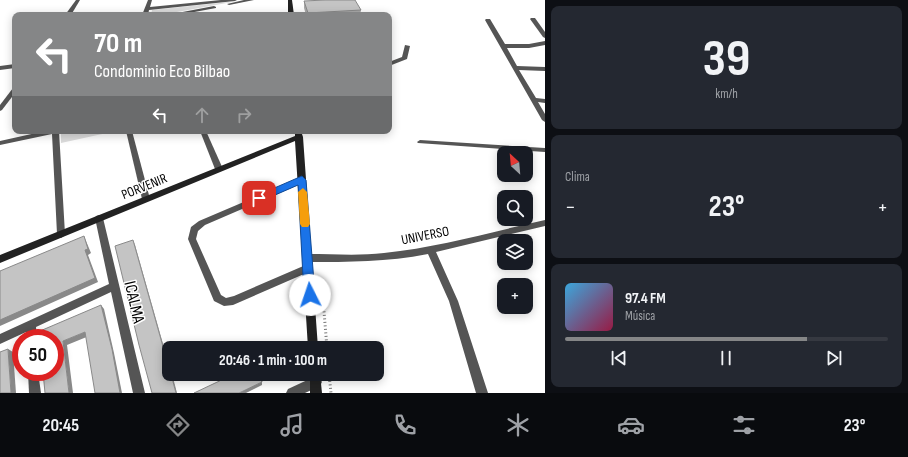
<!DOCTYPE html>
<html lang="es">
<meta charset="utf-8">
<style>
body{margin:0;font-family:"Sofia Sans Condensed",sans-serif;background:#242831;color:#f1f3f6;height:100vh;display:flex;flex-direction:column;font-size:15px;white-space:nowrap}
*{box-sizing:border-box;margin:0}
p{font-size:13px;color:#9ea1a6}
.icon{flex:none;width:22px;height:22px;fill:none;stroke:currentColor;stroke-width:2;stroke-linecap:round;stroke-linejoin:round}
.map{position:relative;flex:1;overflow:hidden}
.panel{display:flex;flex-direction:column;gap:6px;padding:6px;background:#0d0f14;width:363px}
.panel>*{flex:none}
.hud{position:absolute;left:12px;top:12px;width:380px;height:122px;border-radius:8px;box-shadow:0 2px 10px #0003;background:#858687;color:#fff;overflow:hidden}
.needle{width:26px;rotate:334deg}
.fabs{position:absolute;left:497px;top:146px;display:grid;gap:8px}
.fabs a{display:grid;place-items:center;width:36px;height:36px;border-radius:8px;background:#171b24;box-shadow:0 2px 10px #0003;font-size:20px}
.speed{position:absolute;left:12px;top:329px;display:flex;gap:8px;font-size:20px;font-weight:700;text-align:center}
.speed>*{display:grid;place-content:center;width:52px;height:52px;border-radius:50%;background:#171b24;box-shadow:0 2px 10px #0003;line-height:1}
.speed .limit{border:6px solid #d22;background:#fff;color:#111}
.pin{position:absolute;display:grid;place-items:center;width:34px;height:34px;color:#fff;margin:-17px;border-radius:8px;box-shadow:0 2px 6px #0006}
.me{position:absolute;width:44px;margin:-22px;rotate:356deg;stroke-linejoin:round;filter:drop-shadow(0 0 3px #0008)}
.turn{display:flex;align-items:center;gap:14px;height:84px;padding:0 16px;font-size:18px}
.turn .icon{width:52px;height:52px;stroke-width:2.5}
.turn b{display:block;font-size:28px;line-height:34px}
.lanes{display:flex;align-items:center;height:38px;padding:0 16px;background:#0003;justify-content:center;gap:20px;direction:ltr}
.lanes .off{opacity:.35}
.big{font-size:30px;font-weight:700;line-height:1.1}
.panel .tile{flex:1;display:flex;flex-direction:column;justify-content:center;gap:6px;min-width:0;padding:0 14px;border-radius:8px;background:#242831}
.panel .dial{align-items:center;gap:0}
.dial b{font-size:52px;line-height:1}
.song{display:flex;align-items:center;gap:12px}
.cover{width:48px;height:48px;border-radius:6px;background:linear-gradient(135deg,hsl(200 70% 55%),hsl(340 70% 35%))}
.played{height:4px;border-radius:2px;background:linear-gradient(90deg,#858687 75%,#363941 75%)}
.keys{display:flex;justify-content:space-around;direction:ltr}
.heat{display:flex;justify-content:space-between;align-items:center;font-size:22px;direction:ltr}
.trip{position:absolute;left:162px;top:341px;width:222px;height:40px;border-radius:8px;background:#171b24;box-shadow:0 2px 10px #0003;font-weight:700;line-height:40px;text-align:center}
.menu{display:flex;height:64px;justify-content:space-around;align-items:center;background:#090b0e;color:#9ea1a6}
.menu .icon{width:28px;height:28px}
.menu .selected{color:#858687}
.menu b{font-size:18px;color:#f1f3f6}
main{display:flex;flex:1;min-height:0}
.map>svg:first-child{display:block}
</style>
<main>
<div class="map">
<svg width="545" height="393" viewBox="0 0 545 393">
<rect width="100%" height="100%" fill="#fff"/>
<g fill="#dcdcdc">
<path d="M238,1l-78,14h-9l1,-5z"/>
<path d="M73,131h43l-55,12v-10z"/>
</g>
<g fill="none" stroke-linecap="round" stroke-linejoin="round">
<g stroke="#777" stroke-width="3" stroke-dasharray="1 2.5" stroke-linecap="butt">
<path d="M322,287l5,61"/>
<path d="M329,374l2,19"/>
</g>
<g fill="#555" fill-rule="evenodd">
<path d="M389,80l2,1 1,2 -3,2z"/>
<path d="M420,140l125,8v4l-127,-9 -1,-1z"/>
</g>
<g fill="#555" fill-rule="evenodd">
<path d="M76,0h4l-9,15h-6z"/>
<path d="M148,0h4l-2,7 71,-7h16l-2,1 -86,9 -1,5h-6z"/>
<path d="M244,0h10l-25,5 -2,-1z"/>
<path d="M214,6l2,1v1l-38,7h-11z"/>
<path d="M531,18h4l10,14v6l-2,-1 -13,-18z"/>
<path d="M486,19h4l15,25h24l16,-3v4l-16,3h-22l10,18 28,1v4l-26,-1 17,28 9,1v4l-7,-1 7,12v8l-3,-2 -57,-100z"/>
<path d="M405,45l5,1 -3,13 -18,7v-4l13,-5z"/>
<path d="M15,64v4l-15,2v-4z"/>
<path d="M15,87v6l-13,17 -2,1v-6l13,-17z"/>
<path d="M45,131h14l6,103 -1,2 -3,2 -3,-2 -1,-2 -5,-100 -52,11v-4z"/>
<path d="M126,131h6l18,68 -1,2h-6l-1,-2z"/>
<path d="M200,131h6l17,38 -1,2h-6l-1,-2z"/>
<path d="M302,177l3,1 1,2 -1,2 -100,43 -7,6 -2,8 25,56 5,3 8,-2 74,-32 3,1 2,3 -2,3 -78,34 -9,1 -10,-5 -26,-62 3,-12 8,-6z"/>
<path d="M99,215l3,1 1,2 42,175h-12l-22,-101 -75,35 1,11h-10l-1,-6 -26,12v-10l109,-50 -14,-66 1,-2z"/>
<path d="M545,220v6l-109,26 22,49 30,92h-12l-27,-92 -21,-47c-41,8 -79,8 -120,8l-3,-1 -2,-3 2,-3 3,-1c25,0 51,2 76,-1 55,-6 107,-21 161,-33z"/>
<path d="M28,372h10l3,21h-12z"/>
<path d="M316,376l4,2 2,4 -2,4 -15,7h-19l2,-4z"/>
</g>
<g fill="#222" fill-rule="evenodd">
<path d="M288,0h4l2,15h-6z"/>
<path d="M295,131h6l2,6 15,211h-10l-13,-207 -295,122v-8l295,-119z"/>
<path d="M310,374h10l2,19h-12z"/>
</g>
</g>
<path fill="#a9a9a9" d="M304,1l57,9 -1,5h-54l-2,-7z"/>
<g fill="#898989">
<path d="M84,236l2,5 5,12 -3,2 10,27 -98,44v-6l85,-70z"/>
<path d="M133,240l2,5 34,120v3z"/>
<path d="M101,305l3,4 10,44 8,40h-2z"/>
<path d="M85,332l4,4 -22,9 6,48h-4l-6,-52z"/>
<path d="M8,349l5,3 3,41h-5z"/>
<path d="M171,374h1l5,19h-1z"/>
<path d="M270,374h8l-17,8 -1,-3z"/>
<path d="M262,382v3l-16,8h-7z"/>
</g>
<g fill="#c4c4c4" stroke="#898989">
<path d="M325,0h30l6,10 -53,3 -4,-12z"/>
<path d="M84,236l4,13 -3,1 10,28 -95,42v-49z"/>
<path d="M133,240l36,128v6h2l5,19h-24l-13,-48 -24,-99z"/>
<path d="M101,305l11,44 8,44h-25l-10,-61 -22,9 6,52h-24l-2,-21h12v-34h-14l-1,-7z"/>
<path d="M8,349l3,44h-11v-41z"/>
<path d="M230,374h40l-10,5 2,3 -23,11h-45l36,-17z"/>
</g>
<path fill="#1a73e8" stroke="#114b97" d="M302,176l4,4 9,115 -1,3 -4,2 -4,-2 -2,-3 -6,-110 -39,17 -5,-4 2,-2z"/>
<path fill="#f59e0b" d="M303,188l4,4 3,32 -2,3h-6l-2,-3 -2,-32z"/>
<g text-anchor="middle" stroke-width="3" stroke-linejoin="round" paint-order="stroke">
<g font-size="14" fill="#000" stroke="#fff">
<text transform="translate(144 186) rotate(-22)" y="5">PORVENIR</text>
<text transform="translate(425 235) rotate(-11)" y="5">UNIVERSO</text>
</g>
<g font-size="17" fill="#000" stroke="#fff">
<text transform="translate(135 302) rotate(77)" y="6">ICALMA</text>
</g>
</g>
</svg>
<div class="fabs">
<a><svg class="needle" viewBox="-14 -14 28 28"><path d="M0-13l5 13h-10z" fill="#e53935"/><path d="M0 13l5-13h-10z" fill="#9ea1a6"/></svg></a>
<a><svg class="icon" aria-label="search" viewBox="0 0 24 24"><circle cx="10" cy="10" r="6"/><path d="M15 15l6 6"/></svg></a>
<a><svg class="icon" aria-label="layers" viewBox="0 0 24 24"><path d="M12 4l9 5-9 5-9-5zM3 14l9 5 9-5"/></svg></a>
<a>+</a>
</div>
<div class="speed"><div class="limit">50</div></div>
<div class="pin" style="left:259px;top:198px;background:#d93025"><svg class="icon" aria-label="arrive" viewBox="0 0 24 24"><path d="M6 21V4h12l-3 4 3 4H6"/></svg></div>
<svg class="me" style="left:310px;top:295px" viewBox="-20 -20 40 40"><circle r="19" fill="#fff"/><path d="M0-13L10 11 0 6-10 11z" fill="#1a73e8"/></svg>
<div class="trip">20:46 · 1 min · 100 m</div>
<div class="hud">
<div class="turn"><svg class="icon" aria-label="left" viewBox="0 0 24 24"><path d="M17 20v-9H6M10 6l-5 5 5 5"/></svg><div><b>70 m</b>Condominio Eco Bilbao</div></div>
<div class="lanes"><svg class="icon" aria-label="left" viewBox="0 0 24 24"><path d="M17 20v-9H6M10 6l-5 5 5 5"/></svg><svg class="icon off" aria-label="ahead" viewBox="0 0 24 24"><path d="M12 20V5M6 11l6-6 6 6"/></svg><svg class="icon off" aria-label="right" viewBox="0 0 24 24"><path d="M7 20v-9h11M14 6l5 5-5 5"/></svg></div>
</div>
</div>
<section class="panel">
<div class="tile dial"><b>39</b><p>km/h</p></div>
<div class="tile"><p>Clima</p>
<div class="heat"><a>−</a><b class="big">23°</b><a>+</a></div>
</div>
<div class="tile">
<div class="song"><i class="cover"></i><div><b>97.4 FM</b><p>Música</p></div></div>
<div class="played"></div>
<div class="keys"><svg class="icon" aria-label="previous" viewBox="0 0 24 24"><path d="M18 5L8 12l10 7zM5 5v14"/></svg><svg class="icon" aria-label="pause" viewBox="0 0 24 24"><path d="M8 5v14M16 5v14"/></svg><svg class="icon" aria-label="next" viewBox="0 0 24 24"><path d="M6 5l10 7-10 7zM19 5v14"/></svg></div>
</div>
</section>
</main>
<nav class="menu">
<b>20:45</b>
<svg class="icon selected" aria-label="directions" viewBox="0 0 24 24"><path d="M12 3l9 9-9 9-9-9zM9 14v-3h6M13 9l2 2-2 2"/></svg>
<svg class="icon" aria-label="music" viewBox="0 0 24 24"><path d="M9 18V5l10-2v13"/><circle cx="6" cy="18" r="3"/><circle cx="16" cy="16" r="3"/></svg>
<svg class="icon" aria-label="phone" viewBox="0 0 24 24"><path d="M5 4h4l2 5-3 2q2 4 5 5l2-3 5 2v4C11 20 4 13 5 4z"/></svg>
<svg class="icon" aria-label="climate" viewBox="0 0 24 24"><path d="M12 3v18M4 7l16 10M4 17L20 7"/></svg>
<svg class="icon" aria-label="car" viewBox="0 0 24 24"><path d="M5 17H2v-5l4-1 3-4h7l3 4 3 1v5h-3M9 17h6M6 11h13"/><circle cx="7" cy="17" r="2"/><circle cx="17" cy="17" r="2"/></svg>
<svg class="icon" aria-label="filters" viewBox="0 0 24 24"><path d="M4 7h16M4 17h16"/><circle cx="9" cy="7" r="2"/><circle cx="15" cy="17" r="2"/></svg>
<b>23°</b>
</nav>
